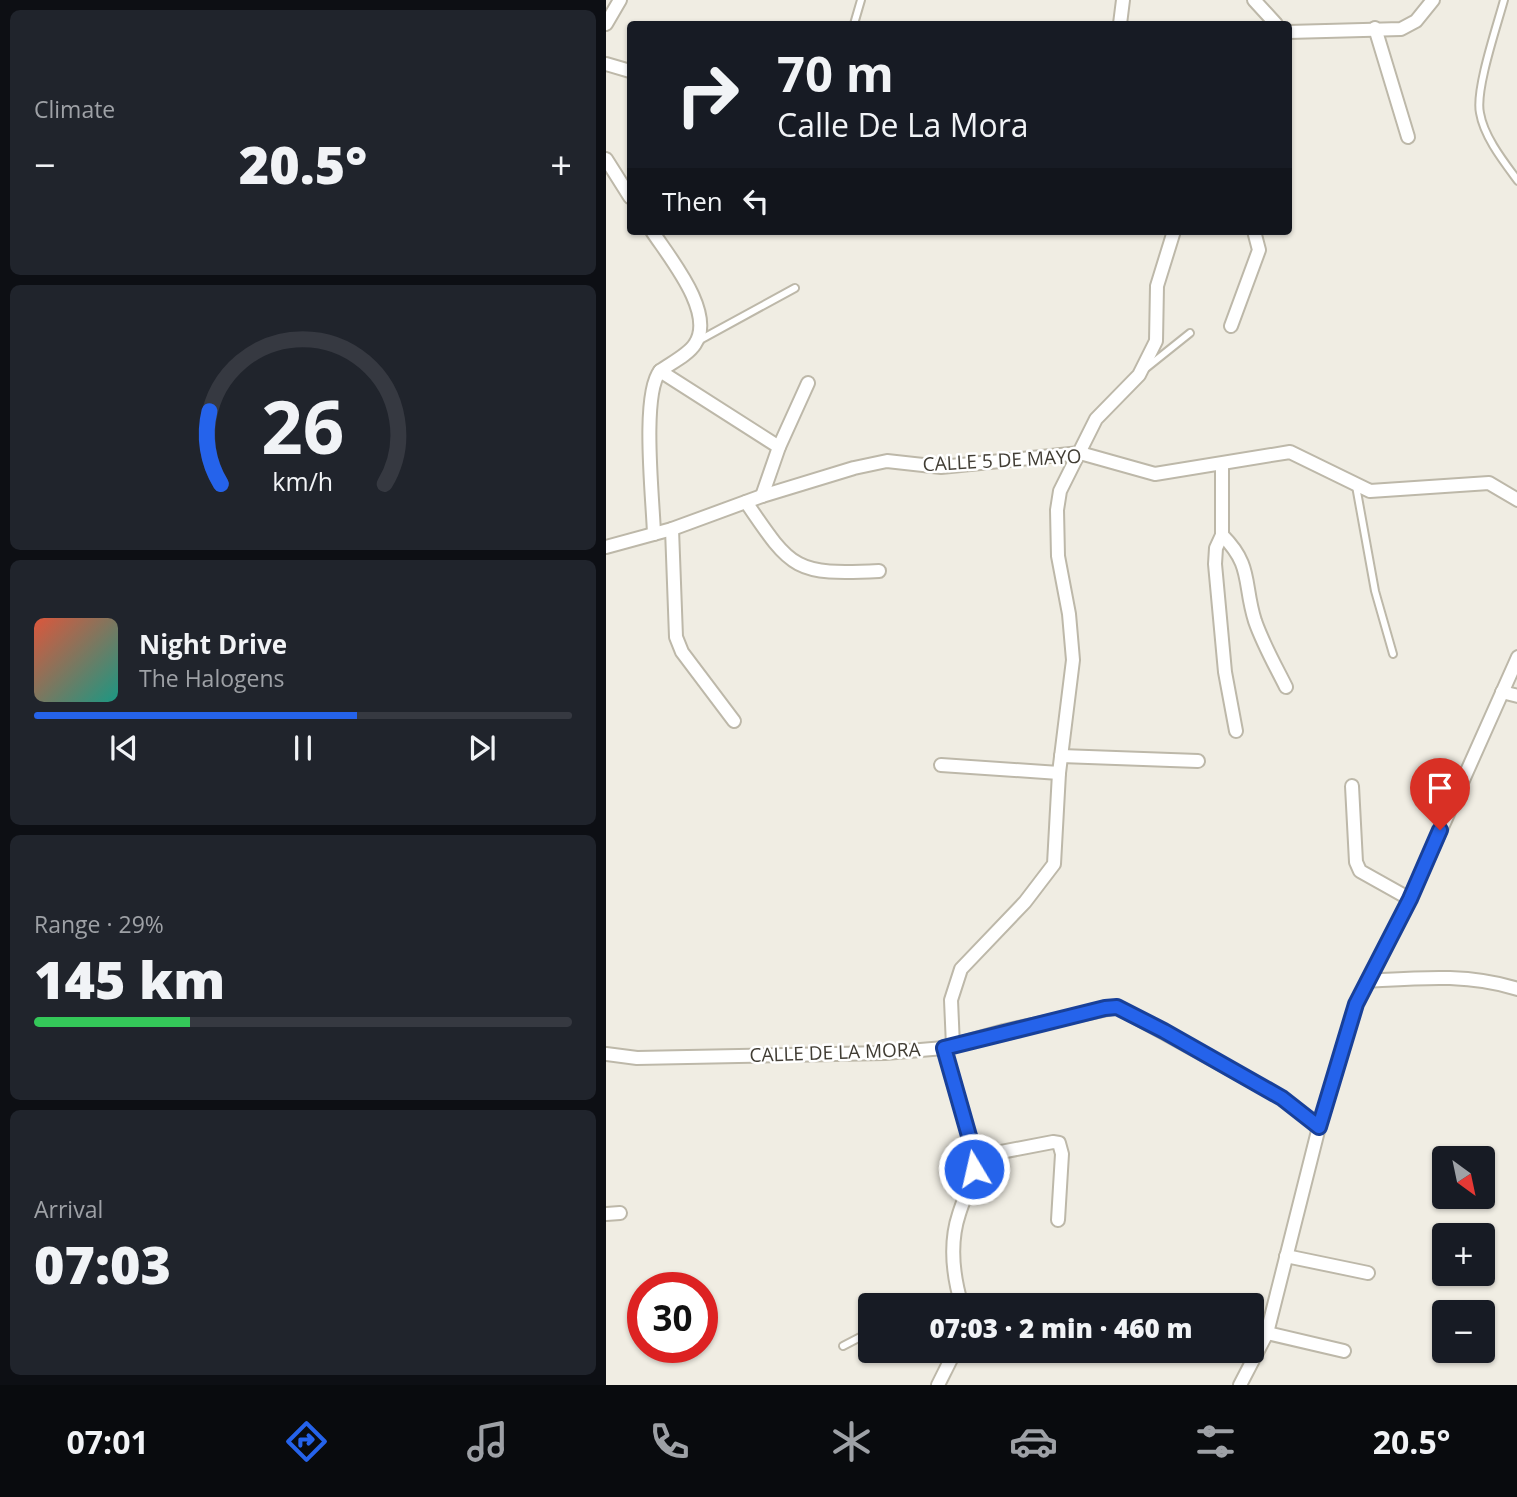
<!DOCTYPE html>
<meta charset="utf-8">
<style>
body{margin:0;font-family:"Open Sans",sans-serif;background:#20242c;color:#f1f3f6;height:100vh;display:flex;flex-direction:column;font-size:26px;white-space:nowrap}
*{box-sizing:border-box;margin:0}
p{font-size:23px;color:#9ea1a6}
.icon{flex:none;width:38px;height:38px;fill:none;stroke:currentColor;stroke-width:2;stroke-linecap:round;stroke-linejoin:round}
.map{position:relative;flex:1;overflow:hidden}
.details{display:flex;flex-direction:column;gap:10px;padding:10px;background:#0d0f14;width:606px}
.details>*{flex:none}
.top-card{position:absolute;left:21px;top:21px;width:665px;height:214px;border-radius:7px;box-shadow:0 2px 5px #0004;background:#171b24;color:#f1f3f6;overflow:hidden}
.needle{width:46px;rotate:147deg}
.fabs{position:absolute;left:826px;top:1146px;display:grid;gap:14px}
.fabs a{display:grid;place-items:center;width:63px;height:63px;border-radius:7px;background:#171b24;box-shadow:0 2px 5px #0004;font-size:35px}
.speed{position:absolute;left:21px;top:1272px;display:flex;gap:14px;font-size:35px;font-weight:700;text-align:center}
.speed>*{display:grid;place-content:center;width:91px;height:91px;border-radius:50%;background:#171b24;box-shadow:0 2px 5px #0004;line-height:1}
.speed .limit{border:10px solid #d22;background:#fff;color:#111}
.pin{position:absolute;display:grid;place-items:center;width:60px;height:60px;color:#fff;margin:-72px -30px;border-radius:50% 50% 50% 0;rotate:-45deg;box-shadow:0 0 7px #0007}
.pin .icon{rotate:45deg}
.me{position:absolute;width:77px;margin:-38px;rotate:351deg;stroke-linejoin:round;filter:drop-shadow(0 0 5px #0008)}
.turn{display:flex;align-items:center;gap:24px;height:147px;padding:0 35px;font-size:32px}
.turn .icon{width:91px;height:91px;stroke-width:2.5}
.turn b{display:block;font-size:49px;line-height:60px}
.then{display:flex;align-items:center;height:66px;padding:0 35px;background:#0003;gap:14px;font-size:26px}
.big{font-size:52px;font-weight:800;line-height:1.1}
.details .card{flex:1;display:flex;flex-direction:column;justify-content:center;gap:10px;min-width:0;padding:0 24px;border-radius:10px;background:#20242c}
.details .dial{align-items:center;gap:0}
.dial svg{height:182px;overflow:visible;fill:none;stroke:#363941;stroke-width:7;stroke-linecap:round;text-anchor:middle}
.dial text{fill:#f1f3f6;stroke:none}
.song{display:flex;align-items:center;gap:21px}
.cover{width:84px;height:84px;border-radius:10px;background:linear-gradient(135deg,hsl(10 70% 55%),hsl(170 70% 35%))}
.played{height:7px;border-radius:4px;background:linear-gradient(90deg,#2563eb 60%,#363941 60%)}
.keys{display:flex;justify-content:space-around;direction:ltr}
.heat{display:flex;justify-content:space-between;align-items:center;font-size:38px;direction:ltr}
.charge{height:10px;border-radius:5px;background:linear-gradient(90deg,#34c759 29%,#363941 0)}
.trip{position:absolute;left:252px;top:1293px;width:406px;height:70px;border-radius:7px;background:#171b24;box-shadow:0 2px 5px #0004;font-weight:800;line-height:70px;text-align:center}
.menu{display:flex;height:112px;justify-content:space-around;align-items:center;background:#090b0e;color:#9ea1a6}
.menu .icon{width:49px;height:49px}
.menu .selected{color:#2563eb}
.menu b{font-size:32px;color:#f1f3f6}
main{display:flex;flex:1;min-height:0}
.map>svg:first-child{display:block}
</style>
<main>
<section class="details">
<div class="card"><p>Climate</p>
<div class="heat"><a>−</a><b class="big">20.5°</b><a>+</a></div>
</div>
<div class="card dial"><svg viewBox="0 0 100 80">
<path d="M14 69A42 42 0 1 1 86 69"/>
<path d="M14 69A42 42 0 0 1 9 37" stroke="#2563eb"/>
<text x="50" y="56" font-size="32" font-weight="700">26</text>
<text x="50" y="72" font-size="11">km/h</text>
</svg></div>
<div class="card">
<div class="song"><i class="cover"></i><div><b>Night Drive</b><p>The Halogens</p></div></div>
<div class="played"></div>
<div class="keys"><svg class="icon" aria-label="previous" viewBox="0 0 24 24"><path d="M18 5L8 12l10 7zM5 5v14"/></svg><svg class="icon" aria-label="pause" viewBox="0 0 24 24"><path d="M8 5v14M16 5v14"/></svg><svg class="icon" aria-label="next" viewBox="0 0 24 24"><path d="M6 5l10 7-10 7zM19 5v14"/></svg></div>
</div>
<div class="card"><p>Range · 29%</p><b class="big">145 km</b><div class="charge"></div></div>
<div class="card"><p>Arrival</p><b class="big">07:03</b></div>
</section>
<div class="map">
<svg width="912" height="1385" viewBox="0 0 912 1385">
<rect width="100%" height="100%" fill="#f0ede3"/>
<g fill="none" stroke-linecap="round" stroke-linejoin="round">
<defs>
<g id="lane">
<path d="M898,0c-7,26 -29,90 -24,113 4,24 24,49 38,68"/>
<path d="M248,24l7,-24"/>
<path d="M92,341l97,-53"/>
<path d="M539,369l45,-36"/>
<path d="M750,486l19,105 18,63"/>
<path d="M237,1346l27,-14"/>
</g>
<g id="street">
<path d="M648,0l22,24"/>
<path d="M0,24l14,-24"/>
<path d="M514,24l3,-24"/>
<path d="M769,28l33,109"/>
<path d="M682,32l113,-3 15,-8 17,-21"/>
<path d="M0,64l24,7"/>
<path d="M0,159l24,38"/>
<path d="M46,231c17,26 64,82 43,113 -7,11 -24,19 -35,27"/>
<path d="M625,326l28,-76 -5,-19"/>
<path d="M616,465v70l-6,13 -1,16 10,108 11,59"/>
<path d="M156,496l17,-49 29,-64"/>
<path d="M140,502c46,68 49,73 133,69"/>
<path d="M66,529l4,108 6,15 52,69"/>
<path d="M48,534c-1,-34 -13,-139 6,-163l119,76"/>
<path d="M616,535c31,31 21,48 33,86 8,23 20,44 31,66"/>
<path d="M0,547l66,-18 90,-33 92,-28 33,-7 54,6 139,-14 75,21 135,-22 80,39 119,-8 29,17"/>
<path d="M896,692l16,4"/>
<path d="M455,756l137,5"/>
<path d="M335,765l118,8"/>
<path d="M746,786l4,76 4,9 50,28"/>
<path d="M761,981c52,-3 100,-8 151,8"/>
<path d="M347,1046l-2,-46 10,-31 64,-67 29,-38 5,-91 14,-113 -4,-46 -11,-58 -1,-46 3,-19 36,-72 43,-44 17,-34 1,-55 17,-55"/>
<path d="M338,1048l31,109c-1,20 -10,38 -16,57 -10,30 -6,62 3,92"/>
<path d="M0,1054l31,4 248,-5 59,-5 60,-17 113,-24 165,91 37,29"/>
<path d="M369,1157l78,-15 6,1 3,11 -4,66"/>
<path d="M0,1214l14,-1"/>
<path d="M680,1256l82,17"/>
<path d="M661,1333l77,18"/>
<path d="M332,1385l17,-34"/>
<path d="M634,1385l27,-52 52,-206 37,-123 54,-105 108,-242"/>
</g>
</defs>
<use href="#lane" stroke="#bdb8a9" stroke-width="10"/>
<use href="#street" stroke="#bdb8a9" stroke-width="16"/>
<use href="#lane" stroke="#fff" stroke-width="6"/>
<use href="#street" stroke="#fff" stroke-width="12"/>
</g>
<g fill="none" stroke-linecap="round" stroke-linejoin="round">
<defs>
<path id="route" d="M368,1169l1,-12 -31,-109 161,-40 12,-1 47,24 118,67 37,29 37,-123 54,-105 30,-69"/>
</defs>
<use href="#route" stroke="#184099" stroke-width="18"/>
<use href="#route" stroke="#2563eb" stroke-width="12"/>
</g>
<g text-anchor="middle" stroke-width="5" stroke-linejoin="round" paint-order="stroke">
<g font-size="19" fill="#413d34" stroke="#fff">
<text transform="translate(396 460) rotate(-3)" y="7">CALLE 5 DE MAYO</text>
<text transform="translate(229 1052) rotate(-2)" y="7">CALLE DE LA MORA</text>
</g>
</g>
</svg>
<div class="fabs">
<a><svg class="needle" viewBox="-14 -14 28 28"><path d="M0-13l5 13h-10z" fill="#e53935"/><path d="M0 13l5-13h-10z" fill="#9ea1a6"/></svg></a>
<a>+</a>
<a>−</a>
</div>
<div class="speed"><div class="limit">30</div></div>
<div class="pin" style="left:834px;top:830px;background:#d93025"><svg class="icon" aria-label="arrive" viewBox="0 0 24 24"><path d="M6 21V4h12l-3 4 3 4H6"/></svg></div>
<svg class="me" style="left:368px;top:1169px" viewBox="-20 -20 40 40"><circle r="17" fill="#2563eb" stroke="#fff" stroke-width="3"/><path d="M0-11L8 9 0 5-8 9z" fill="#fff"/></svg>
<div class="trip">07:03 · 2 min · 460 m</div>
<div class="top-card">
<div class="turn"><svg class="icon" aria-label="right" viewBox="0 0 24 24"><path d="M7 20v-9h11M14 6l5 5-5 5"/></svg><div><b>70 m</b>Calle De La Mora</div></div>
<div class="then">Then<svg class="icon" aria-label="left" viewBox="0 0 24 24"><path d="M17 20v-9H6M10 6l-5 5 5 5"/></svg></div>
</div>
</div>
</main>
<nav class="menu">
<b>07:01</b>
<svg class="icon selected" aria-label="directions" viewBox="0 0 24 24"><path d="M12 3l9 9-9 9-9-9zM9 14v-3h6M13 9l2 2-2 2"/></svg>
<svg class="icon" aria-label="music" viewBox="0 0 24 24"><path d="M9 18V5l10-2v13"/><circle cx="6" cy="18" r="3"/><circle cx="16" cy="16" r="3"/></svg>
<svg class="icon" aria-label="phone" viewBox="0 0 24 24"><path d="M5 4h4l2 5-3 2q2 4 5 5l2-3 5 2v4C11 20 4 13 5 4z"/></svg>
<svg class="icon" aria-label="climate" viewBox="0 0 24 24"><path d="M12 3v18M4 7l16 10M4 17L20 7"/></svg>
<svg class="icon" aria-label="car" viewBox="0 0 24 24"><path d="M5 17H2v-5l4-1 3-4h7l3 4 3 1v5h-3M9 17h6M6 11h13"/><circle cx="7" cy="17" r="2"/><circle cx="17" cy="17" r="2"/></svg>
<svg class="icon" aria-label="filters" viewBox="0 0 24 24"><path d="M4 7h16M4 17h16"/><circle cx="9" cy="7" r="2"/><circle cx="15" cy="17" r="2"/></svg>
<b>20.5°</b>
</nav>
